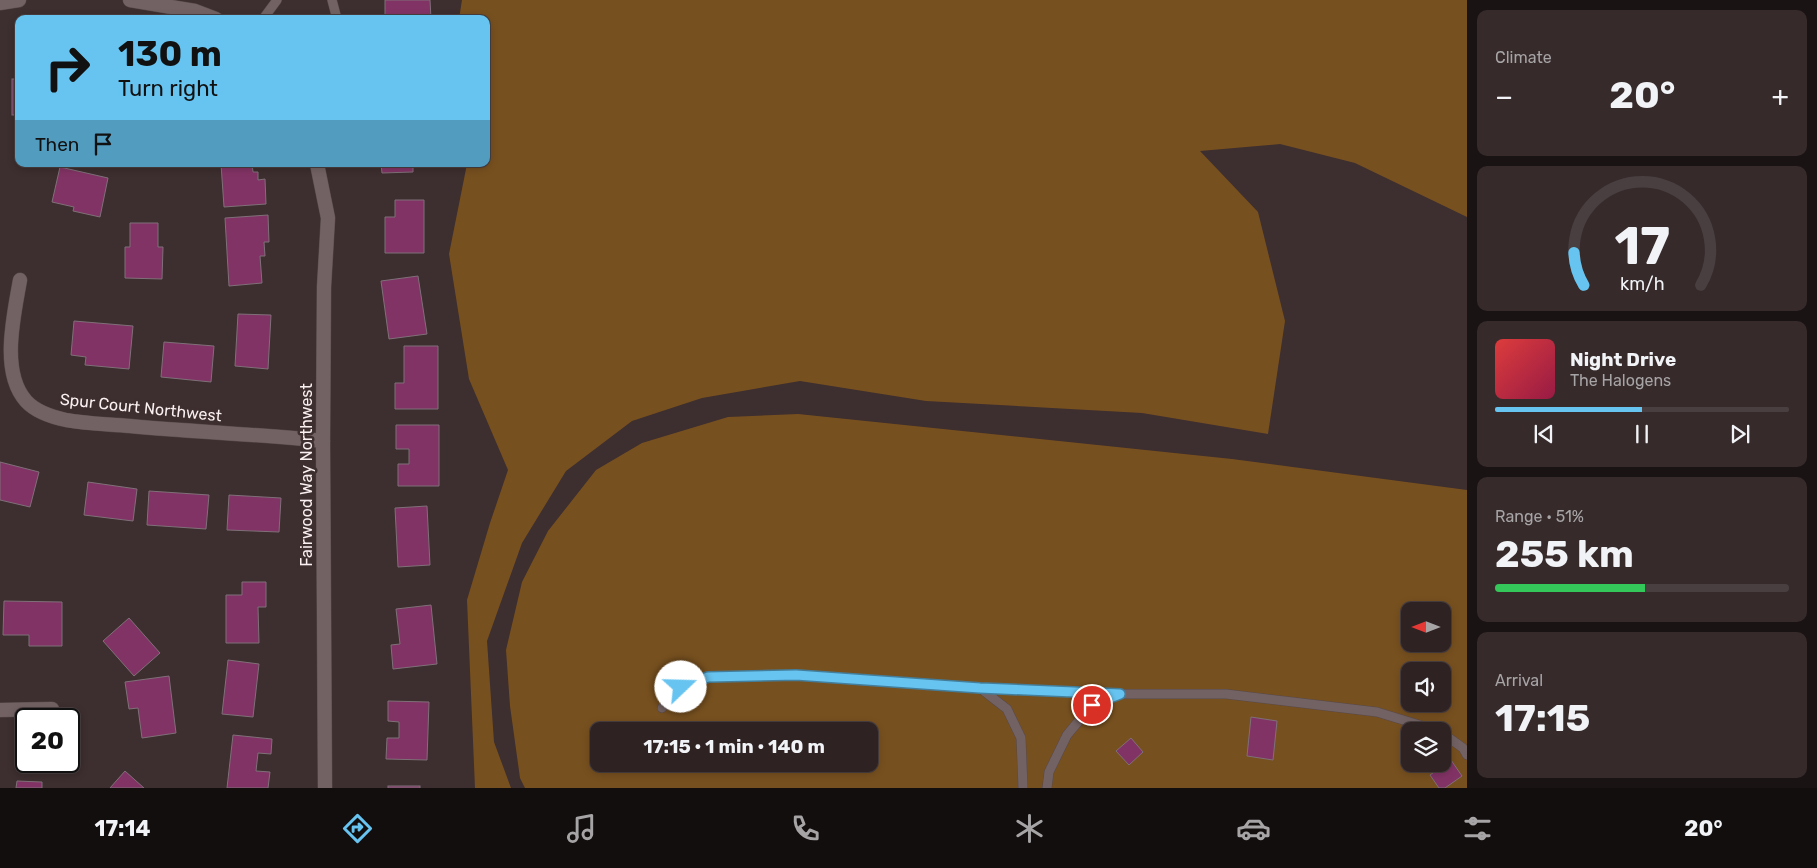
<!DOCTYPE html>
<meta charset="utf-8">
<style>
body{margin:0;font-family:Rubik,sans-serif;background:#362a2b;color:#f1f3f6;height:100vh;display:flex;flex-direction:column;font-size:19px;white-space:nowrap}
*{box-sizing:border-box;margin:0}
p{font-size:16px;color:#a7a4a6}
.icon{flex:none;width:28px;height:28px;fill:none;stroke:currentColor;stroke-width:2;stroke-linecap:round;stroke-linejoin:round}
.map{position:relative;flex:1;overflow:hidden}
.panel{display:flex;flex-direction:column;gap:10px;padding:10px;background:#191313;width:350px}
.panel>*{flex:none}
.guide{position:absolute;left:15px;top:15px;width:475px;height:152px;border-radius:10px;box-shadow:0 2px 8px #0003,0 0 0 1px #493f41;background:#67c4f0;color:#111;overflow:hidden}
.needle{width:32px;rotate:270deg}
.fabs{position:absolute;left:1401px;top:602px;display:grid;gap:10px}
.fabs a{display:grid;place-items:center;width:50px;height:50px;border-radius:10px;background:#2e2223;box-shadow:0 2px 8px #0003,0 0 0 1px #493f41;font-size:25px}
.speed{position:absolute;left:15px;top:708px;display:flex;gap:10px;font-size:25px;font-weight:700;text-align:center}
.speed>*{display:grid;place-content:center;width:65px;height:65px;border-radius:50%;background:#2e2223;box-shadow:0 2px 8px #0003,0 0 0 1px #493f41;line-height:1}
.speed .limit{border:2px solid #111;border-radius:8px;background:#fff;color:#111}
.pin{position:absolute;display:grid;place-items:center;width:42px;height:42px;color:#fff;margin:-21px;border:2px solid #fff;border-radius:50%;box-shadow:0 1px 5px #0007}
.me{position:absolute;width:55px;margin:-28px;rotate:69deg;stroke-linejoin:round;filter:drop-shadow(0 0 4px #0008)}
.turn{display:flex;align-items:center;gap:18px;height:105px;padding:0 20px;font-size:22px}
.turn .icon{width:65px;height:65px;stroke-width:2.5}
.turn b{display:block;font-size:35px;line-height:42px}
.then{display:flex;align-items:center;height:48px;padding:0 20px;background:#0003;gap:10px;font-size:19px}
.big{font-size:38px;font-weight:700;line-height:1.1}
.panel .card{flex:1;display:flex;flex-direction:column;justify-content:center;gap:8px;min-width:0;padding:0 18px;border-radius:10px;background:#362a2b}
.panel .dial{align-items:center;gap:0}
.dial svg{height:130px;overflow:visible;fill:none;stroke:#493f41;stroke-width:7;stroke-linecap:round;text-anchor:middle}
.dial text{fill:#f1f3f6;stroke:none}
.song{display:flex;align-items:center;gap:15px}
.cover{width:60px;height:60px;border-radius:8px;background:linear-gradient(135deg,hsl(0 70% 55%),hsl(340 70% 35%))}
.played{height:5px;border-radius:2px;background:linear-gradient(90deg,#67c4f0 50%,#493f41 50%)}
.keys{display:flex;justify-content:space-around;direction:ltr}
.heat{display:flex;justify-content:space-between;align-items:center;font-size:28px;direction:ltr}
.charge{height:8px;border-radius:4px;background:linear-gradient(90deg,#34c759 51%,#493f41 0)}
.trip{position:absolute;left:590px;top:722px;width:288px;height:50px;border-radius:10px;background:#2e2223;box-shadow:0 2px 8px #0003,0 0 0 1px #493f41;font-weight:700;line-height:50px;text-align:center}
.dock{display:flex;height:80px;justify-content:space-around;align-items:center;background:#120e0e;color:#a7a4a6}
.dock .icon{width:35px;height:35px}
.dock .selected{color:#67c4f0}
.dock b{font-size:22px;color:#f1f3f6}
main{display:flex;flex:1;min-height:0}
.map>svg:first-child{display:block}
</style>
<main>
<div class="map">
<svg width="1467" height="788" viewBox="0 0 1467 788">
<rect width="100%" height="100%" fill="#3d2e2f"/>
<g fill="#77501f" fill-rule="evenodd">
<path d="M462,0h1005v217l-112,-54 -75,-19 -80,7 58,61 27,109 -17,113 -126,-21 -216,-12 -126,-20 -98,17 -70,23 -66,50 -44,72 -35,98 7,101 17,46h-36l-8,-188 23,-77 18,-53 -39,-91 -20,-125 18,-90h19v-145h-27z"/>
<path d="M798,414l434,45 235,31v298h-942l-5,-10 -10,-72 -4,-56 16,-68 26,-51 48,-61 46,-27 86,-26zM1410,611h32v33h-32zM1410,671h32v33h-32zM599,731h270v33h-270zM1410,731h32v33h-32z"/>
</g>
<g fill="#823365" stroke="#7f7078">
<path d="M385,0h45l1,19h-46z"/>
<rect x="12" y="79" width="7" height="36"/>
<path d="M221,164h31l1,8h5v8l7,-1 1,25 -42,3z"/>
<path d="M381,164h32v8l-31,1z"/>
<path d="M60,167l48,11 -8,39 -27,-6 1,-4 -22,-5z"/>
<path d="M395,200h29v53h-39v-36h10z"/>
<path d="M268,215l1,27h-5l1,14h-5l2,27 -33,3 -4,-68z"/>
<path d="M130,223h28v24h5l-1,32 -37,-1v-31h5z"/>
<path d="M418,276l9,58 -38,5 -8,-58z"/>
<path d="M238,314l33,1 -3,54 -33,-3z"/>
<path d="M74,321l59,5 -4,43 -44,-4 1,-8 -15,-2z"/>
<path d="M164,342l50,4 -3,36 -50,-5z"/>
<path d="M404,346h34v63h-43v-26h9z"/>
<path d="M396,425h43v61h-41v-22h11v-15h-13z"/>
<path d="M0,462l39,10 -9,35 -30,-7z"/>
<path d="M88,482l49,7 -4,32 -49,-6z"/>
<path d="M149,491l60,4 -3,34 -59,-4z"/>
<path d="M229,495l52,3 -2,34 -52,-2z"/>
<path d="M427,506l3,59 -32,2 -3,-59z"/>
<path d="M242,582h24v25h-8l1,36h-33v-48h16z"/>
<path d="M4,601l58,1v44h-33v-11h-26z"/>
<path d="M431,605l6,59 -44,5 -2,-24 9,-1 -4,-35z"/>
<path d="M129,618l31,35 -26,23 -31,-35z"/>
<path d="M228,660l31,4 -6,53 -31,-3z"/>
<path d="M169,676l7,57 -34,5 -4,-30 -9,1 -4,-27z"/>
<path d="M388,701l41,1 -2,58 -41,-1 1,-21h12v-16l-11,-1z"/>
<path d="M1251,717l26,4 -4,39 -26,-4z"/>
<path d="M233,735l39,4 -1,15 -13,-1 -2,18 14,1 -2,16h-41z"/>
<path d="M1131,738l12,14 -14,13 -13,-14z"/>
<path d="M1451,760l11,16 -17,12h-6l-9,-13z"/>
<path d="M125,771l19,17h-34z"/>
<path d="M17,781l25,1v6h-26z"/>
<rect x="388" y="786" width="32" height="2"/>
</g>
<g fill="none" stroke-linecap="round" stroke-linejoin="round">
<defs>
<g id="service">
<path d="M332,0l5,19"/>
<path d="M263,19l14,-19"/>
<path d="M980,688l135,6"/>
<path d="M662,708l19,-21 27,-10 89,-2 183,13 27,21 14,29 2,50"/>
<path d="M1442,733l21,15 4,7"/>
<path d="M1047,788l2,-16 18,-37 25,-30 28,-11h106l151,18 62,19"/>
</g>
<g id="minor">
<path d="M130,0l65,11 21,8"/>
<path d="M0,3l19,-3"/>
<path d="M317,164l11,54 -4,69 -1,154 2,347"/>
<path d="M20,280c-6,35 -20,92 6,121 10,11 26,16 40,19 21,4 43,4 64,6 64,6 129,8 193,15"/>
<path d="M0,710l52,-1"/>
</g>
</defs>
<use href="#service" stroke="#574a4c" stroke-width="10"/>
<use href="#minor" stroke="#574a4c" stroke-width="15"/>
<use href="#service" stroke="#736263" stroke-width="9"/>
<use href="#minor" stroke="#736263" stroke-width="14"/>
</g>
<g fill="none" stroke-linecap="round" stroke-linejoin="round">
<defs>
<path id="route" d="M681,687l27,-10 88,-2 184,13 140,6 -28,11"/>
</defs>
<use href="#route" stroke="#437f9c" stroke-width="12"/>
<use href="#route" stroke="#67c4f0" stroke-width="9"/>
</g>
<g text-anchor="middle" stroke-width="5" stroke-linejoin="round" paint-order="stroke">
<g font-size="16" fill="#faf0f1" stroke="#3d2e2f">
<text transform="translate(141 407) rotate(6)" y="6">Spur Court Northwest</text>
<text transform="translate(306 475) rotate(-90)" y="6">Fairwood Way Northwest</text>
</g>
</g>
</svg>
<div class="fabs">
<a><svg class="needle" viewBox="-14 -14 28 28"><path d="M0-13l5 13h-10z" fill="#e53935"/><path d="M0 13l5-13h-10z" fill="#a7a4a6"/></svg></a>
<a><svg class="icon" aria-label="sound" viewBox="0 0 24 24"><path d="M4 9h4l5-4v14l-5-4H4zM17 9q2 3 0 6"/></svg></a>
<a><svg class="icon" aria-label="layers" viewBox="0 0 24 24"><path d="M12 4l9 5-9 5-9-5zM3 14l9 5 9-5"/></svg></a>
</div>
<div class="speed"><div class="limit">20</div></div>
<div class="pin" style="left:1092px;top:705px;background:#d93025"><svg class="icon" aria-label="arrive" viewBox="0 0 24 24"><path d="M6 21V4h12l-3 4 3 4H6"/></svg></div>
<svg class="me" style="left:681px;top:687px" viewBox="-20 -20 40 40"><circle r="19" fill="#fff"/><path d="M0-13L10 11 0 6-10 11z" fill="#67c4f0"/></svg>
<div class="trip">17:15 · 1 min · 140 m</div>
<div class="guide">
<div class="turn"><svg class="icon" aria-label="right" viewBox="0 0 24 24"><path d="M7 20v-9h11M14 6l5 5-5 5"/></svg><div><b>130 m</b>Turn right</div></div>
<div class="then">Then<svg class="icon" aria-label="arrive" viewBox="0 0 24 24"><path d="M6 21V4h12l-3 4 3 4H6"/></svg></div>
</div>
</div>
<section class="panel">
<div class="card"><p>Climate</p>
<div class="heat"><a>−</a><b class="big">20°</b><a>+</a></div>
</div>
<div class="card dial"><svg viewBox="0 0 100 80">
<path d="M14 69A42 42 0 1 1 86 69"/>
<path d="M14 69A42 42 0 0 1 8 49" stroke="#67c4f0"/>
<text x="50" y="56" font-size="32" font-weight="700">17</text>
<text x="50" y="72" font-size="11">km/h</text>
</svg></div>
<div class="card">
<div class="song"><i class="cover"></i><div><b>Night Drive</b><p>The Halogens</p></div></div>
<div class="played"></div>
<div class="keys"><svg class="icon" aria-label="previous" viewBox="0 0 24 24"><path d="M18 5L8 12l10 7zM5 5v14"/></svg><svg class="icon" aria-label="pause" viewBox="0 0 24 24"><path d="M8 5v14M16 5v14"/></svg><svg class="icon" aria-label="next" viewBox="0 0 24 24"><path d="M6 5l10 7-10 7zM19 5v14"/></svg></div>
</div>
<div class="card"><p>Range · 51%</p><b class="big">255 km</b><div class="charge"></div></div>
<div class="card"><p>Arrival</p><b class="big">17:15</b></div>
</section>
</main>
<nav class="dock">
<b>17:14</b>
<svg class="icon selected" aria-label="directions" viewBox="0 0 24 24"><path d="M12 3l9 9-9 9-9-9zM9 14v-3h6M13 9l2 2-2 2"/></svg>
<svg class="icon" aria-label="music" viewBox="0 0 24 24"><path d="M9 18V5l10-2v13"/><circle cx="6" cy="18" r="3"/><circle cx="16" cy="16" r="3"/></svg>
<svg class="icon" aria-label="phone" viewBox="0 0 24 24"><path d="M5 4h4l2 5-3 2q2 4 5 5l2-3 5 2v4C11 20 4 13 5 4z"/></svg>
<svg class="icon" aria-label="climate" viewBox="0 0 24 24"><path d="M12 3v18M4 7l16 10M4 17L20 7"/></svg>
<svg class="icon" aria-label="car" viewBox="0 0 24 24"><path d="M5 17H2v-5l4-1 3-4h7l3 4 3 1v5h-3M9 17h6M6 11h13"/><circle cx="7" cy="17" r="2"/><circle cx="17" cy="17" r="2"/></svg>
<svg class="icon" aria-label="filters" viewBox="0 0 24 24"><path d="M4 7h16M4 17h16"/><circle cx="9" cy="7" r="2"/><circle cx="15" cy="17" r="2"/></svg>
<b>20°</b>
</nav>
